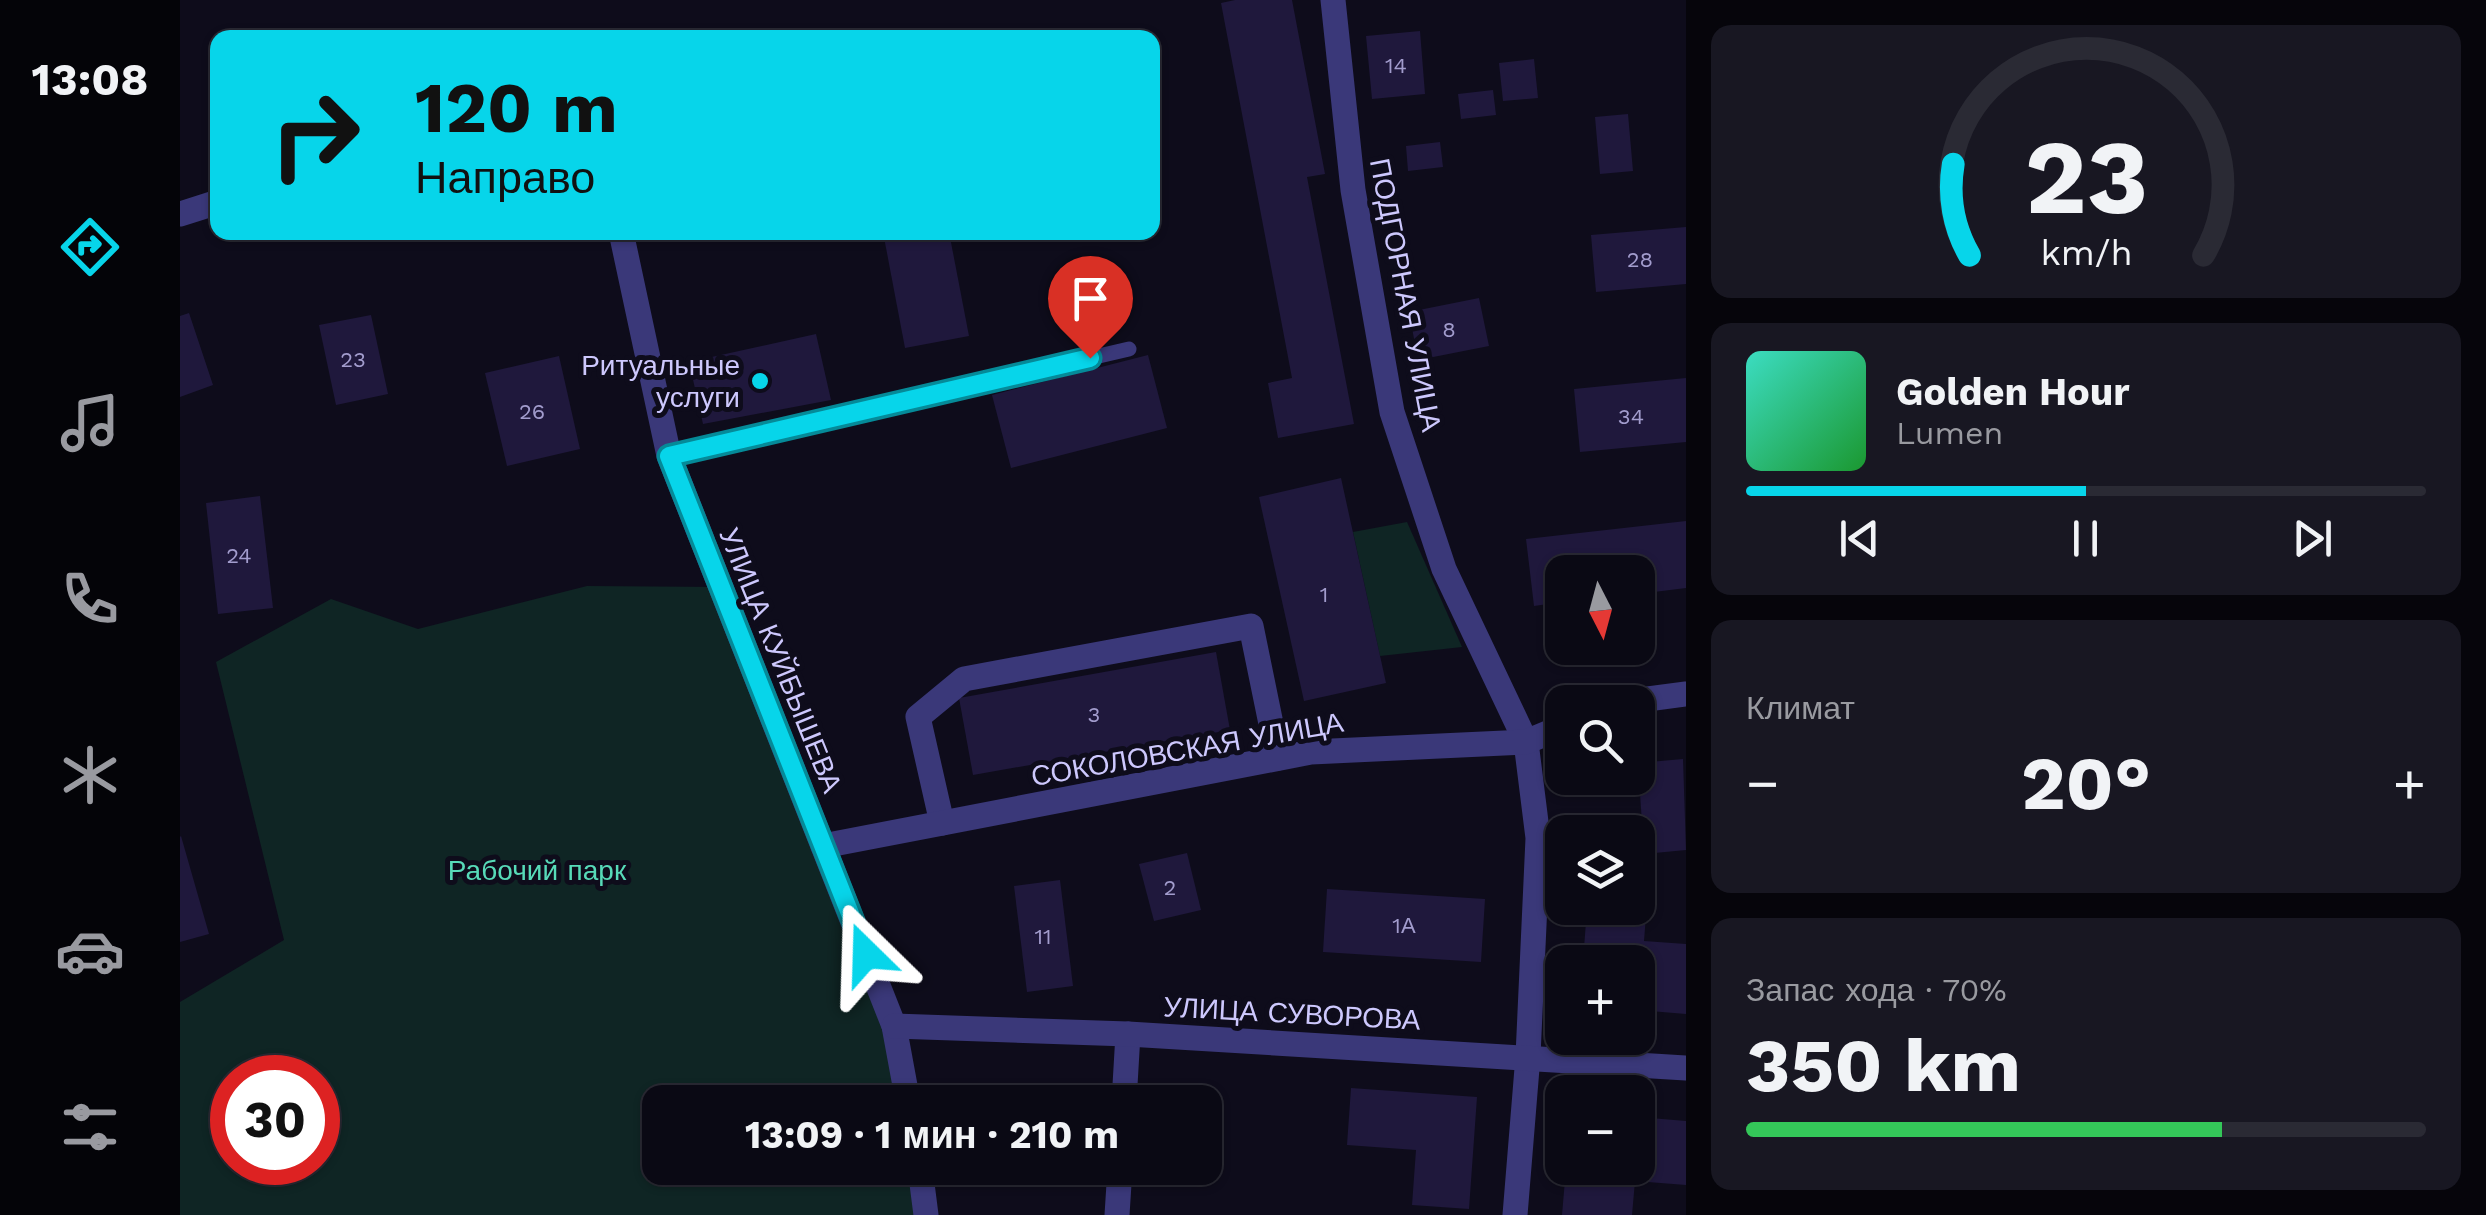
<!DOCTYPE html>
<html lang="ru">
<meta charset="utf-8">
<style>
body{margin:0;font-family:"Work Sans",sans-serif;background:#181722;color:#f1f3f6;height:100vh;display:flex;flex-direction:column;font-size:38px;white-space:nowrap}
*{box-sizing:border-box;margin:0}
p{font-size:32px;color:#999aa0}
.icon{flex:none;width:55px;height:55px;fill:none;stroke:currentColor;stroke-width:2;stroke-linecap:round;stroke-linejoin:round}
.map{position:relative;flex:1;overflow:hidden}
.drawer{display:flex;flex-direction:column;gap:25px;padding:25px;background:#06050b;width:800px}
.drawer>*{flex:none}
.hud{position:absolute;left:30px;top:30px;width:950px;height:210px;border-radius:20px;box-shadow:0 2px 8px #0004,0 0 0 2px #2a2a34;background:#07d5ea;color:#111;overflow:hidden}
.needle{width:65px;rotate:174deg}
.tools{position:absolute;left:1365px;top:555px;display:grid;gap:20px}
.tools a{display:grid;place-items:center;width:110px;height:110px;border-radius:20px;background:#0a0914;box-shadow:0 2px 8px #0004,0 0 0 2px #2a2a34;font-size:50px}
.speed{position:absolute;left:30px;top:1055px;display:flex;gap:20px;font-size:50px;font-weight:700;text-align:center}
.speed>*{display:grid;place-content:center;width:130px;height:130px;border-radius:50%;background:#0a0914;box-shadow:0 2px 8px #0004,0 0 0 2px #2a2a34;line-height:1}
.speed .limit{border:15px solid #d22;background:#fff;color:#111}
.pin{position:absolute;display:grid;place-items:center;width:85px;height:85px;color:#fff;margin:-102px -42px;border-radius:50% 50% 50% 0;rotate:-45deg;box-shadow:0 0 10px #0007}
.pin .icon{rotate:45deg}
.me{position:absolute;width:110px;margin:-55px;rotate:338deg;stroke-linejoin:round;filter:drop-shadow(0 0 8px #0008)}
.turn{display:flex;align-items:center;gap:35px;height:210px;padding:0 40px;font-size:45px}
.turn .icon{width:130px;height:130px;stroke-width:2.5}
.turn b{display:block;font-size:70px;line-height:85px}
.big{font-size:75px;font-weight:700;line-height:1.1}
.drawer .tile{flex:1;display:flex;flex-direction:column;justify-content:center;gap:15px;min-width:0;padding:0 35px;border-radius:20px;background:#181722}
.drawer .dial{align-items:center;gap:0}
.dial svg{height:260px;overflow:visible;fill:none;stroke:#2a2a34;stroke-width:7;stroke-linecap:round;text-anchor:middle}
.dial text{fill:#f1f3f6;stroke:none}
.song{display:flex;align-items:center;gap:30px}
.cover{width:120px;height:120px;border-radius:15px;background:linear-gradient(135deg,hsl(170 70% 55%),hsl(130 70% 35%))}
.played{height:10px;border-radius:5px;background:linear-gradient(90deg,#07d5ea 50%,#2a2a34 50%)}
.keys{display:flex;justify-content:space-around;direction:ltr}
.heat{display:flex;justify-content:space-between;align-items:center;font-size:55px;direction:ltr}
.charge{height:15px;border-radius:8px;background:linear-gradient(90deg,#34c759 70%,#2a2a34 0)}
.trip{position:absolute;left:462px;top:1085px;width:580px;height:100px;border-radius:20px;background:#0a0914;box-shadow:0 2px 8px #0004,0 0 0 2px #2a2a34;font-weight:700;line-height:100px;text-align:center}
main{display:flex;flex:1;min-height:0}
.tabs{display:flex;flex-direction:column;width:180px;justify-content:space-around;align-items:center;background:#040408;color:#999aa0}
.tabs .icon{width:70px;height:70px}
.tabs .active{color:#07d5ea}
.tabs b{font-size:45px;color:#f1f3f6}
.map>svg:first-child{display:block}
</style>
<main>
<nav class="tabs">
<b>13:08</b>
<svg class="icon active" aria-label="directions" viewBox="0 0 24 24"><path d="M12 3l9 9-9 9-9-9zM9 14v-3h6M13 9l2 2-2 2"/></svg>
<svg class="icon" aria-label="music" viewBox="0 0 24 24"><path d="M9 18V5l10-2v13"/><circle cx="6" cy="18" r="3"/><circle cx="16" cy="16" r="3"/></svg>
<svg class="icon" aria-label="phone" viewBox="0 0 24 24"><path d="M5 4h4l2 5-3 2q2 4 5 5l2-3 5 2v4C11 20 4 13 5 4z"/></svg>
<svg class="icon" aria-label="climate" viewBox="0 0 24 24"><path d="M12 3v18M4 7l16 10M4 17L20 7"/></svg>
<svg class="icon" aria-label="car" viewBox="0 0 24 24"><path d="M5 17H2v-5l4-1 3-4h7l3 4 3 1v5h-3M9 17h6M6 11h13"/><circle cx="7" cy="17" r="2"/><circle cx="17" cy="17" r="2"/></svg>
<svg class="icon" aria-label="filters" viewBox="0 0 24 24"><path d="M4 7h16M4 17h16"/><circle cx="9" cy="7" r="2"/><circle cx="15" cy="17" r="2"/></svg>
</nav>
<div class="map">
<svg width="1506" height="1215" viewBox="0 0 1506 1215">
<rect width="100%" height="100%" fill="#0e0c1b"/>
<g fill="#0f2524" fill-rule="evenodd">
<path d="M1227,522l55,125 -82,9 -27,-124z"/>
<path d="M407,586l133,1 174,439 14,76h-248v66h260l6,47h-746v-213l104,-62 -68,-278 115,-63 87,30zM52,1078h86v84h-86z"/>
</g>
<g fill="#1f183c">
<path d="M1055,0h57l33,174 -18,3 47,247 -76,14 -10,-55 24,-5 -71,-375z"/>
<path d="M1240,31l5,63 -53,5 -6,-63z"/>
<path d="M1354,59l4,39 -35,3 -4,-38z"/>
<path d="M1313,90l3,25 -35,4 -3,-25z"/>
<path d="M1448,114l5,57 -33,3 -5,-57z"/>
<path d="M1260,142l3,25 -35,4 -2,-25z"/>
<path d="M1506,227v57l-90,8 -5,-57z"/>
<path d="M703,232h66l20,104 -64,12z"/>
<path d="M1299,298l10,48 -71,14 -9,-48z"/>
<path d="M9,313l24,72 -33,12v-81z"/>
<path d="M191,315l17,79 -52,11 -17,-80z"/>
<path d="M636,334l15,66 -128,24 -14,-62z"/>
<path d="M968,355l19,73 -156,40 -19,-73z"/>
<path d="M379,356l21,93 -73,17 -22,-93z"/>
<path d="M1506,378v64l-106,10 -6,-63z"/>
<path d="M1161,478l45,205 -82,18 -45,-204z"/>
<path d="M80,496l13,112 -55,6 -12,-111z"/>
<path d="M1506,521v67l-48,6v-22h-76v30l-28,4 -8,-67z"/>
<path d="M1036,652l14,78 -257,45 -14,-77z"/>
<path d="M1503,759l3,91 -42,4 -6,-91z"/>
<path d="M1,836l28,98 -29,8v-105z"/>
<path d="M1007,853l14,57 -47,11 -15,-57z"/>
<path d="M1458,863l12,1 -6,77 42,3v70l-48,-4v-48h-55l4,-54h51z"/>
<path d="M880,880l13,106 -46,6 -13,-106z"/>
<path d="M1147,889l158,10 -4,63 -158,-10z"/>
<path d="M1171,1088l126,9 -8,112 -57,-4 4,-55 -69,-5z"/>
<path d="M1458,1117l48,4v64l-51,-4 -3,34h-70l4,-47h72z"/>
</g>
<g fill="none" stroke-linecap="round" stroke-linejoin="round">
<path stroke="#3a3879" stroke-width="15" d="M489,456l460,-107"/>
<g stroke="#3a3879" stroke-width="25">
<path d="M1153,0l20,190 39,222 52,157 82,173 12,96 -10,218 -13,159"/>
<path d="M0,214l38,-12"/>
<path d="M441,232l48,224 225,570 14,76"/>
<path d="M1445,702l61,-8"/>
<path d="M762,823l-24,-106 46,-38 287,-53 27,132"/>
<path d="M643,846l488,-94 215,-10 36,-15"/>
<path d="M944,1102l4,-68"/>
<path d="M740,1168l6,47"/>
<path d="M937,1215l3,-47"/>
</g>
<path stroke="#3a3879" stroke-width="25" d="M714,1026l234,8 558,34"/>
</g>
<g fill="none" stroke-linecap="round" stroke-linejoin="round">
<defs>
<path id="route" d="M686,954l-197,-498 421,-98"/>
</defs>
<use href="#route" stroke="#058a98" stroke-width="25"/>
<use href="#route" stroke="#07d5ea" stroke-width="18"/>
</g>
<circle fill="#07d5ea" stroke="#0e0c1b" stroke-width="4" cx="580" cy="381" r="10"/>
<g text-anchor="middle" stroke-width="10" stroke-linejoin="round" paint-order="stroke">
<g font-size="22" fill="#a29ccd">
<text x="1216" y="73">14</text>
<text x="1460" y="267">28</text>
<text x="1269" y="337">8</text>
<text x="173" y="367">23</text>
<text x="352" y="419">26</text>
<text x="1451" y="424">34</text>
<text x="59" y="563">24</text>
<text x="1144" y="602">1</text>
<text x="914" y="722">3</text>
<text x="990" y="895">2</text>
<text x="1224" y="933">1А</text>
<text x="863" y="944">11</text>
</g>
<g font-size="28" fill="#cdc8fd" stroke="#0e0c1b">
<text transform="translate(1226 295) rotate(79)" y="10">ПОДГОРНАЯ УЛИЦА</text>
<text transform="translate(601 660) rotate(68)" y="10">УЛИЦА КУЙБЫШЕВА</text>
<text transform="translate(1007 749) rotate(-10)" y="10">СОКОЛОВСКАЯ УЛИЦА</text>
<text transform="translate(1112 1013) rotate(3)" y="10">УЛИЦА СУВОРОВА</text>
</g>
<g font-size="28" fill="#cdc8fd" stroke="#0e0c1b" text-anchor="end">
<text x="560" y="375">Ритуальные<tspan x="560" dy="32">услуги</tspan></text>
</g>
<g font-size="28" fill="#57dab8" stroke="#0e0c1b">
<text x="357" y="880">Рабочий парк</text>
</g>
</g>
</svg>
<div class="tools">
<a><svg class="needle" viewBox="-14 -14 28 28"><path d="M0-13l5 13h-10z" fill="#e53935"/><path d="M0 13l5-13h-10z" fill="#999aa0"/></svg></a>
<a><svg class="icon" aria-label="search" viewBox="0 0 24 24"><circle cx="10" cy="10" r="6"/><path d="M15 15l6 6"/></svg></a>
<a><svg class="icon" aria-label="layers" viewBox="0 0 24 24"><path d="M12 4l9 5-9 5-9-5zM3 14l9 5 9-5"/></svg></a>
<a>+</a>
<a>−</a>
</div>
<div class="speed"><div class="limit">30</div></div>
<div class="pin" style="left:910px;top:358px;background:#d93025"><svg class="icon" aria-label="arrive" viewBox="0 0 24 24"><path d="M6 21V4h12l-3 4 3 4H6"/></svg></div>
<svg class="me" style="left:686px;top:954px" viewBox="-20 -20 40 40"><path d="M0-17L14 15 0 8-14 15z" fill="#07d5ea" stroke="#fff" stroke-width="4"/></svg>
<div class="trip">13:09 · 1 мин · 210 m</div>
<div class="hud">
<div class="turn"><svg class="icon" aria-label="right" viewBox="0 0 24 24"><path d="M7 20v-9h11M14 6l5 5-5 5"/></svg><div><b>120 m</b>Направо</div></div>
</div>
</div>
<section class="drawer">
<div class="tile dial"><svg viewBox="0 0 100 80">
<path d="M14 69A42 42 0 1 1 86 69"/>
<path d="M14 69A42 42 0 0 1 9 41" stroke="#07d5ea"/>
<text x="50" y="56" font-size="32" font-weight="700">23</text>
<text x="50" y="72" font-size="11">km/h</text>
</svg></div>
<div class="tile">
<div class="song"><i class="cover"></i><div><b>Golden Hour</b><p>Lumen</p></div></div>
<div class="played"></div>
<div class="keys"><svg class="icon" aria-label="previous" viewBox="0 0 24 24"><path d="M18 5L8 12l10 7zM5 5v14"/></svg><svg class="icon" aria-label="pause" viewBox="0 0 24 24"><path d="M8 5v14M16 5v14"/></svg><svg class="icon" aria-label="next" viewBox="0 0 24 24"><path d="M6 5l10 7-10 7zM19 5v14"/></svg></div>
</div>
<div class="tile"><p>Климат</p>
<div class="heat"><a>−</a><b class="big">20°</b><a>+</a></div>
</div>
<div class="tile"><p>Запас хода · 70%</p><b class="big">350 km</b><div class="charge"></div></div>
</section>
</main>
